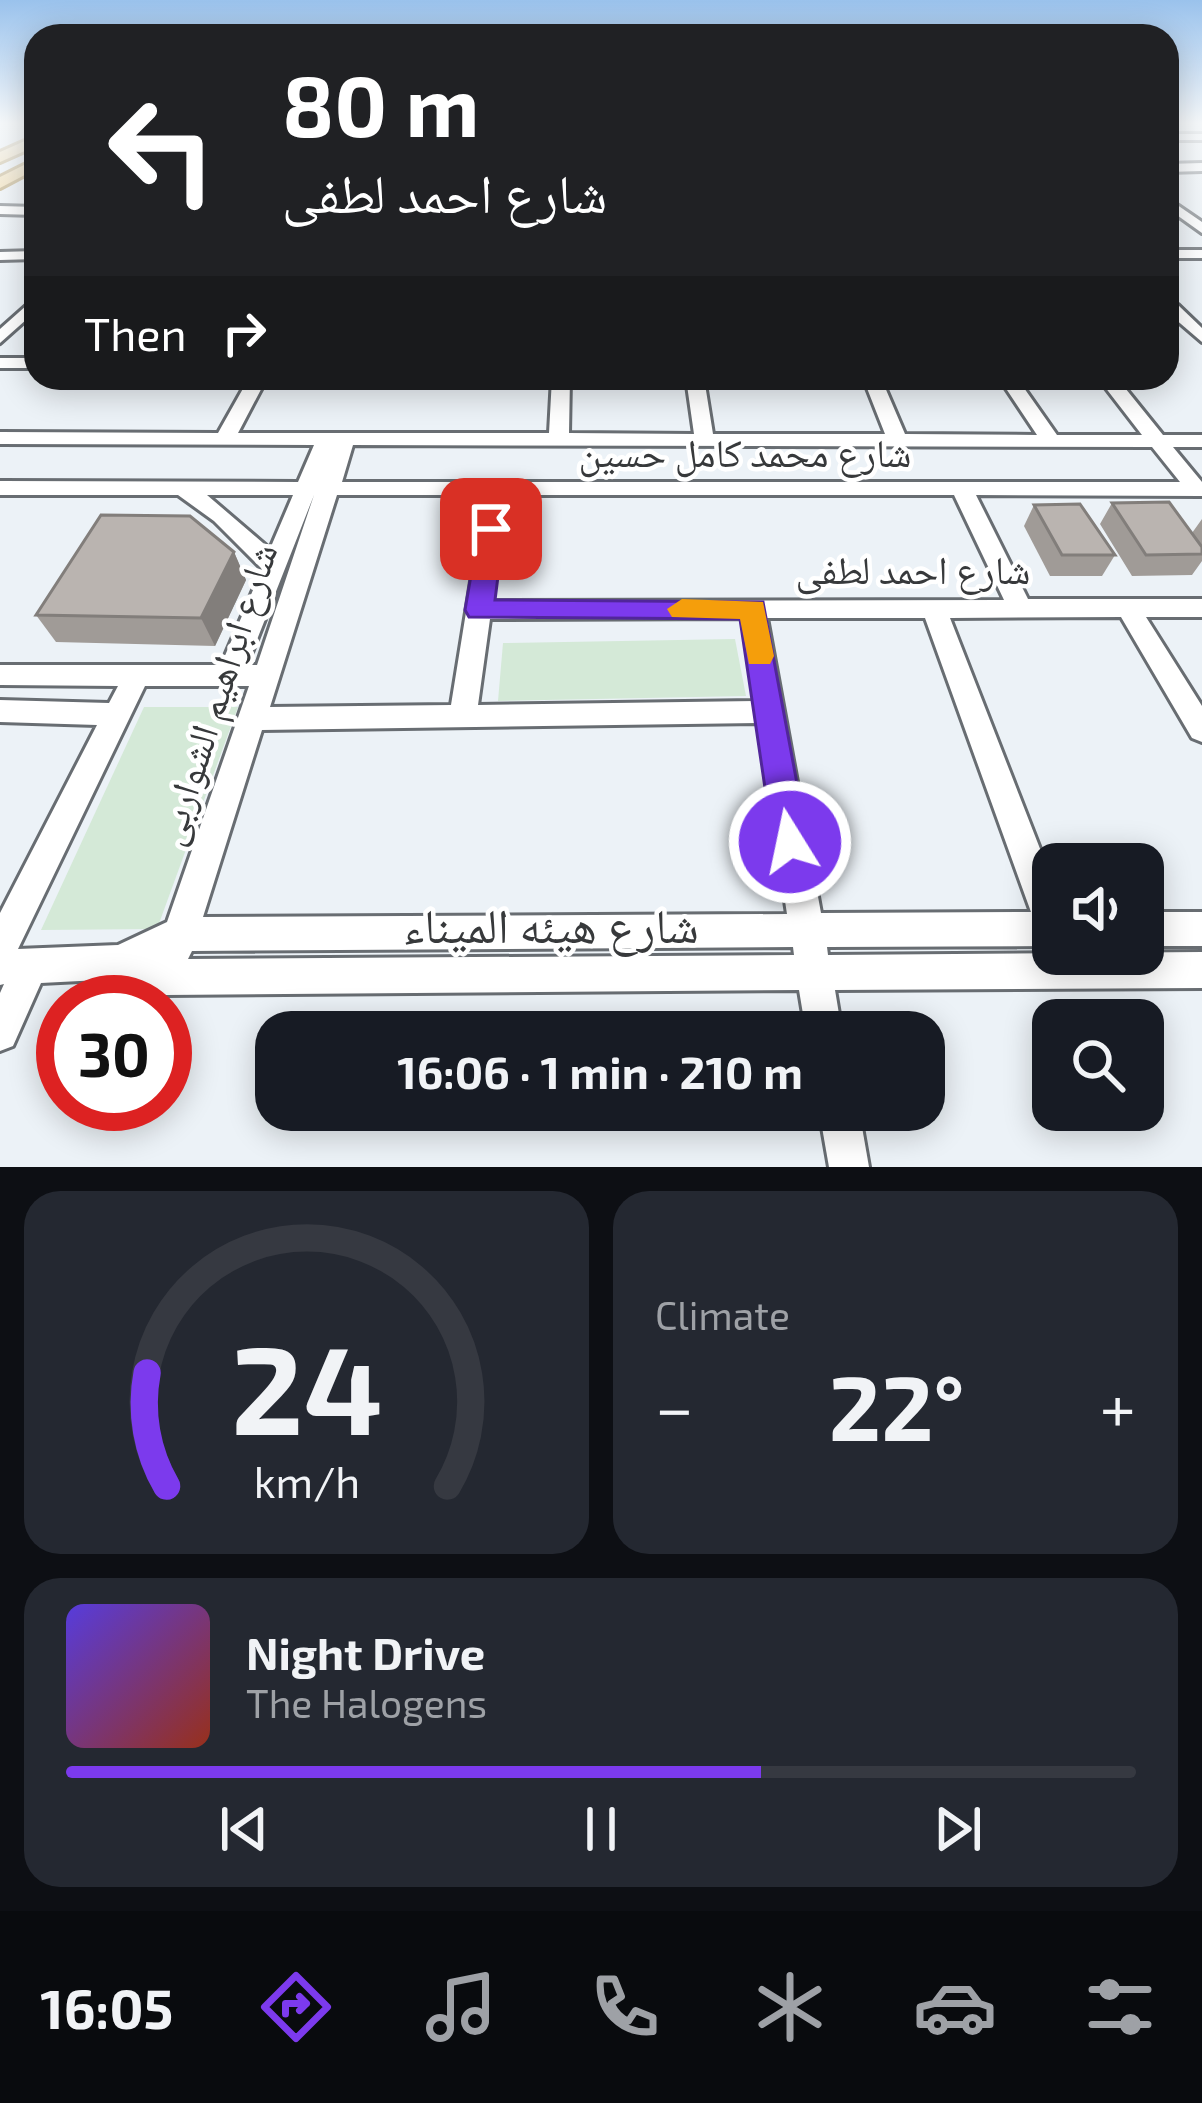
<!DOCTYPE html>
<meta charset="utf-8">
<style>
body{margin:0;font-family:"Exo 2","Noto Naskh Arabic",sans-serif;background:#242831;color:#f1f3f6;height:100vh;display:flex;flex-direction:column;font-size:45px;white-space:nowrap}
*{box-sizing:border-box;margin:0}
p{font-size:39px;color:#9ea1a6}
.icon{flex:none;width:66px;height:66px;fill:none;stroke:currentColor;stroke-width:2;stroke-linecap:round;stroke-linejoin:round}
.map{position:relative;height:1167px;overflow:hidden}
.panel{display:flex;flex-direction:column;gap:24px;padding:24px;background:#0d0f14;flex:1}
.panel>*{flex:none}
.banner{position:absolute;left:24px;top:24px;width:1155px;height:366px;border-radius:36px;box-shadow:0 6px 30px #0003;background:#202124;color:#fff;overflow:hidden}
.buttons{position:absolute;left:1032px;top:843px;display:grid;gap:24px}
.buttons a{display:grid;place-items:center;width:132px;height:132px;border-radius:24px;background:#171b24;box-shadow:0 6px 30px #0003;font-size:60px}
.speed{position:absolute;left:36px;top:975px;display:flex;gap:24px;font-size:60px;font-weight:700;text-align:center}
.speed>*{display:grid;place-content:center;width:156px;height:156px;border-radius:50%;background:#171b24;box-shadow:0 6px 30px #0003;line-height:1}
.speed .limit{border:18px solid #d22;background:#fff;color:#111}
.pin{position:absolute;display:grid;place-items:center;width:102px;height:102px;color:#fff;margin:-51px;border-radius:24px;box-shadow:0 6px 18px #0006}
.me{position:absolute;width:132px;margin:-66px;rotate:350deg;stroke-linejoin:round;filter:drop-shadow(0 0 9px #0008)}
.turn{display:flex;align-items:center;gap:42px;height:252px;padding:0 60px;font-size:54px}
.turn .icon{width:156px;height:156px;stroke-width:2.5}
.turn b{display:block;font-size:84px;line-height:102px}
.then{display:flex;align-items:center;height:114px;padding:0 60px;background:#0003;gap:24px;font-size:45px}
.big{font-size:90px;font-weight:700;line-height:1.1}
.panel .tile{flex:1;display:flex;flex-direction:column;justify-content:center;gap:18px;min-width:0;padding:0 42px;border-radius:36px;background:#242831}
.panel .dial{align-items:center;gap:0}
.dial svg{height:312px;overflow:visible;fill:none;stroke:#363941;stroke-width:7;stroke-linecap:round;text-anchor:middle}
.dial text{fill:#f1f3f6;stroke:none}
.song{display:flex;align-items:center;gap:36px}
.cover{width:144px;height:144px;border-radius:18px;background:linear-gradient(135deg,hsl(250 70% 55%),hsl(10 70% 35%))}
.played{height:12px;border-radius:6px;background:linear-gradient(90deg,#7c3aed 65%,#363941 65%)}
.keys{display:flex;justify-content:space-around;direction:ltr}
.heat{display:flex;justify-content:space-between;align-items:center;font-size:66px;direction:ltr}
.panel .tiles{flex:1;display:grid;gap:24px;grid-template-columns:1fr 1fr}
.tile:last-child{grid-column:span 2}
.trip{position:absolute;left:255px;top:1011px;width:690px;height:120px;border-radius:36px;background:#171b24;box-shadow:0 6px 30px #0003;font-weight:700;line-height:120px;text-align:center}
.dock{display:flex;height:192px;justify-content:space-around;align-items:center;background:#090b0e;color:#9ea1a6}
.dock .icon{width:84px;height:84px}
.dock .on{color:#7c3aed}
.dock b{font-size:54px;color:#f1f3f6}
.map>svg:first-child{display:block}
</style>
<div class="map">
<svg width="1202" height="1167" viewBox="0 0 1202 1167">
<rect width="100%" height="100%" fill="#ecf2f7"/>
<g fill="#d4e9d7">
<path d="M735,639l11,57 -248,5 5,-58z"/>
<path d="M144,707h94l-81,222 -116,1z"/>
</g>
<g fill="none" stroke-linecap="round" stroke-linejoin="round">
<defs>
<g id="minor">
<rect x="1167" y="134" width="35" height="6"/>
<path d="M1202,163v8l-35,1v-8z"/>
<path d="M1167,198l35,24v11l-35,-25z"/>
<path d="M0,206l36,1v8l-36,-1z"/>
<rect x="1167" y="250" width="35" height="8"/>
<path d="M36,251v8l-36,1v-8z"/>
<path d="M36,297v14l-36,32v-14z"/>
<path d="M1167,304l11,1 24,23v14l-35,-30z"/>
<rect x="0" y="358" width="36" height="10"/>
<path d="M249,378h18l-29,55h311l3,-55h18l-1,55 125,1 -8,-56h18l9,56h172l-22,-56h18l24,56 132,1 -38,-57h18l40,57h85l-44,-57h19l46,57h39v12h-29l29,35v14l-226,-1 52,104h174v18h-56l56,89v36l-10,-4 -71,-121 -171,1 103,264v64l-226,1 1,8 374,-3v36l-367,2 7,42h-36l-7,-42 -633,5 -47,-16 -78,4 -28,63 -13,5v-58l4,-9 -4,1v-72l97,-188 -97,-3v-22l109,3 9,-17 -118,-1v-20h221l41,-96 -48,-48 -36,-26h-178v-14l298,1 16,-37 -314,-1v-12l218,1zM353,445l799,2 28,35h-838zM207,495h86l-23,54zM314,495l-57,170h-10zM337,495h148l-34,210 -181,2zM507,495h447l50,105 -512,1zM742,618l13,83 -277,4 12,-86zM767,618h158l106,294 -210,1zM145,686h104l-82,236 -49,23 -100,4zM758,723l29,191 -584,3 59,-187zM793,947l1,8 -606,4 4,-8z"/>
<rect x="1143" y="912" width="59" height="34"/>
<path d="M819,1110h40l10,57h-40z"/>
</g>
<g id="major">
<path d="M36,136v10l-36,16v-10z"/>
<path d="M36,159v10l-36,19v-11z"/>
</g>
</defs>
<use href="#minor" stroke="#686d72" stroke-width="6"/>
<use href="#major" stroke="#ab8c49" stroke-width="6"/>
<use href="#minor" fill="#fff" fill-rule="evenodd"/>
<use href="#major" fill="#f2d596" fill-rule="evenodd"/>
</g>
<g fill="#a09b97">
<path d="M1112,503l80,30 10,-14v42l-10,14 -60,1 -32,-52z"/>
<path d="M1034,505l81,50 -13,21h-52l-26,-50z"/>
<path d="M234,552l12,28 -31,66 -159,-4 -20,-27z"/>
</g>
<path fill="#827e7b" d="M234,552l12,28 -31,66 -14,-28z"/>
<g fill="#bab4b0" stroke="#827e7b" stroke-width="3">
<path d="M1169,502l33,45v7l-56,1 -34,-52z"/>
<path d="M1080,504l35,51h-53l-28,-50z"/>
<path d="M101,515l89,1 44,36 -33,66 -165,-3z"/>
</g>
<linearGradient id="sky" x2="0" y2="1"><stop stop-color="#9ac2ec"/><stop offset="0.43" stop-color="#f6f9fb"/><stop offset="1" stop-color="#f6f9fb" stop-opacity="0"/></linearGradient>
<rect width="1202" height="286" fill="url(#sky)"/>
<path fill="#7c3aed" stroke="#51269a" stroke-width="3" d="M491,521l13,8 -9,71 268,2 45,240 -5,12 -13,5 -12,-5 -5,-12 -33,-223 -271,-2 -4,-7 14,-81z"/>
<path fill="#f59e0b" d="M682,599l81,3 11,54 -4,8h-21l-9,-45 -68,-2 -5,-8z"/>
<g text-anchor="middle" stroke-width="9" stroke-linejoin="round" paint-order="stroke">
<g font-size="39" fill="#37393b" stroke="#fff">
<text x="745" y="467">شارع محمد كامل حسين</text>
<text x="913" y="584">شارع احمد لطفى</text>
<text transform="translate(216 694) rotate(-72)" y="14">شارع ابراهيم الشواربى</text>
</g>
<g font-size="48" fill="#37393b" stroke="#fff">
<text x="551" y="943">شارع هيئه الميناء</text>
</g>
</g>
</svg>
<div class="buttons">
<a><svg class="icon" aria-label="sound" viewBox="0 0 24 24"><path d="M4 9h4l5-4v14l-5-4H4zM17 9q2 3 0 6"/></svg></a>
<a><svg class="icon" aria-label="search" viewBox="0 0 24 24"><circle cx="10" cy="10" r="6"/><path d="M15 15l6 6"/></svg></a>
</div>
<div class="speed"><div class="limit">30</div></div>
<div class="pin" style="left:491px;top:529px;background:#d93025"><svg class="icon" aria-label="arrive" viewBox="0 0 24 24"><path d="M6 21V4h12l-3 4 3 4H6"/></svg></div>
<svg class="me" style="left:790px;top:842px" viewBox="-20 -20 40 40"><circle r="17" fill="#7c3aed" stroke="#fff" stroke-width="3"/><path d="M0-11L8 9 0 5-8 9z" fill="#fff"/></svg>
<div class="trip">16:06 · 1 min · 210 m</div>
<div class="banner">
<div class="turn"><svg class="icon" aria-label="left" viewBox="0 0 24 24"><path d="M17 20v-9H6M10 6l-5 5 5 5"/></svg><div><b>80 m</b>شارع احمد لطفى</div></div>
<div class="then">Then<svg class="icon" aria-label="right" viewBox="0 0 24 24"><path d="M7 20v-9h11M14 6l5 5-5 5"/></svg></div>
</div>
</div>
<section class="panel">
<div class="tiles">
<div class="tile dial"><svg viewBox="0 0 100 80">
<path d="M14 69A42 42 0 1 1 86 69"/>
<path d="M14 69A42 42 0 0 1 9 40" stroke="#7c3aed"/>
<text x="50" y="56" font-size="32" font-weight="700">24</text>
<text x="50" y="72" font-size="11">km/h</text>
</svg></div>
<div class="tile"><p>Climate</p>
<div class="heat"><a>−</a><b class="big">22°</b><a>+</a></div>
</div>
<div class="tile">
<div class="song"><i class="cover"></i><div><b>Night Drive</b><p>The Halogens</p></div></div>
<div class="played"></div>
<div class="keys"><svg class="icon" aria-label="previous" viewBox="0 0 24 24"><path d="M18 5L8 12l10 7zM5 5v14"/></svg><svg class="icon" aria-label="pause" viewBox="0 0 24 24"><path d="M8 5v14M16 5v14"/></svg><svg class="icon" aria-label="next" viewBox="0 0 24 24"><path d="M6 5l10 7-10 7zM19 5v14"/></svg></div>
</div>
</div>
</section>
<nav class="dock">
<b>16:05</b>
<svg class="icon on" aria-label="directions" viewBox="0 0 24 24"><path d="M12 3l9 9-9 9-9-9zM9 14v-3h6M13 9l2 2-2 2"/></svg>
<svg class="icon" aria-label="music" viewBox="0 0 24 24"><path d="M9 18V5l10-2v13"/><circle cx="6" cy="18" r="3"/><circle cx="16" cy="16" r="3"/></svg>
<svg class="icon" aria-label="phone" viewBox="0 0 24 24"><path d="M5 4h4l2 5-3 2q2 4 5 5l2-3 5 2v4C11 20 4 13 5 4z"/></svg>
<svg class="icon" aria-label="climate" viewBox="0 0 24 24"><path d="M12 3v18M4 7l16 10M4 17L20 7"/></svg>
<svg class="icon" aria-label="car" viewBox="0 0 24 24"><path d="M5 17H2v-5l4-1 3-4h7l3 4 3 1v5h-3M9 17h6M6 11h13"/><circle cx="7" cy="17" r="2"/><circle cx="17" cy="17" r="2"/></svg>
<svg class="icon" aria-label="filters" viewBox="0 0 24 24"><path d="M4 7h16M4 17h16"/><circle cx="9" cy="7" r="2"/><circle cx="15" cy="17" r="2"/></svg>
</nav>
